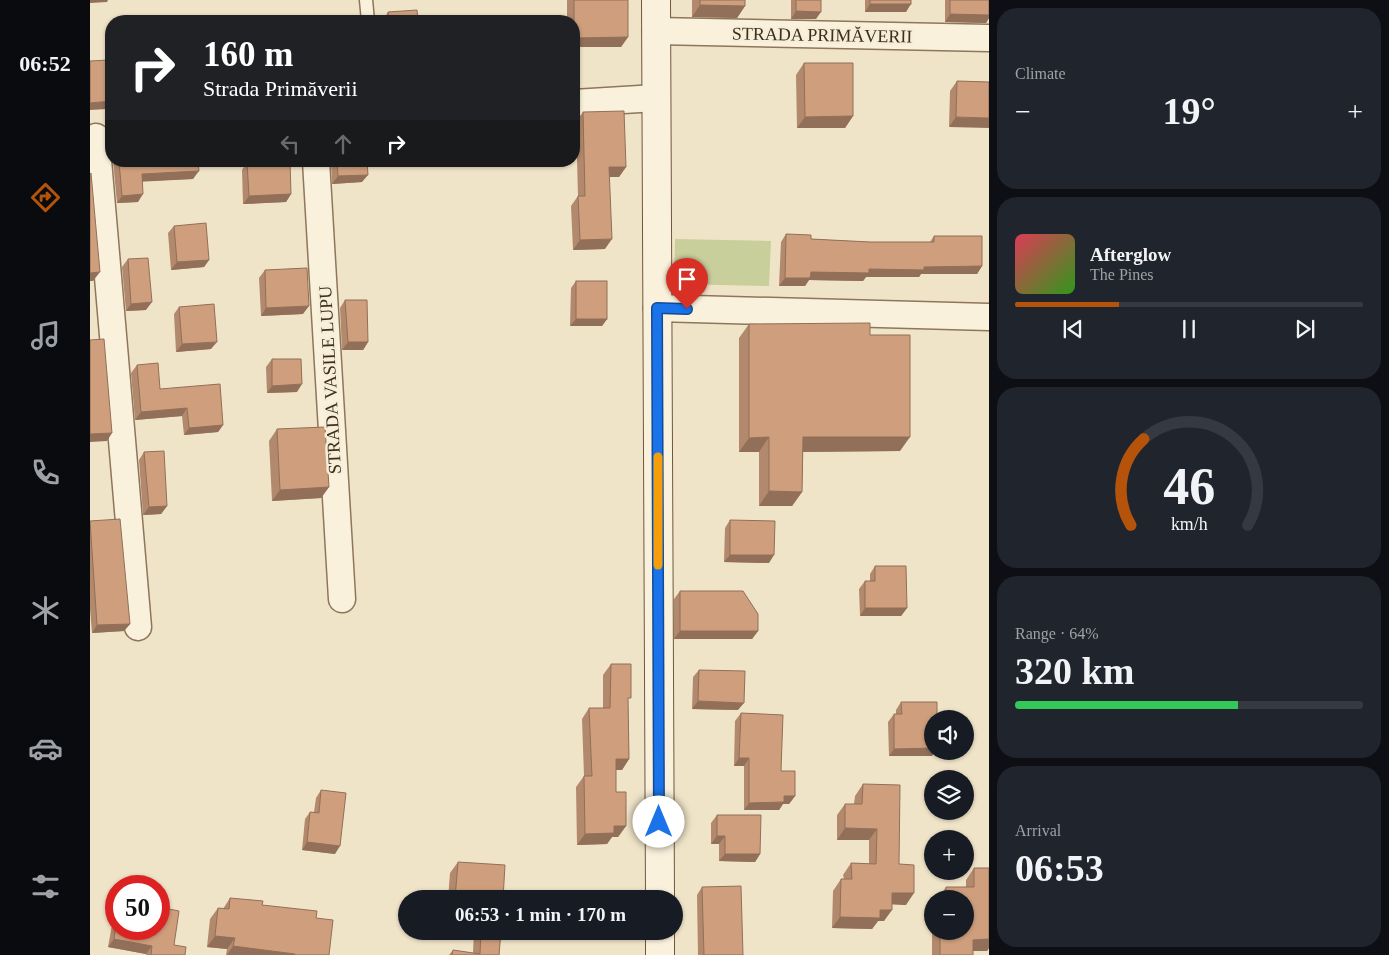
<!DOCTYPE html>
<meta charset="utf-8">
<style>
body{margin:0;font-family:"Times New Roman",serif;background:#20242c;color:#f1f3f6;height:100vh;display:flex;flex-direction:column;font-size:19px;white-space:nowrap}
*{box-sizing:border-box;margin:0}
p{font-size:16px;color:#9ea1a6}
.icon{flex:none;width:28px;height:28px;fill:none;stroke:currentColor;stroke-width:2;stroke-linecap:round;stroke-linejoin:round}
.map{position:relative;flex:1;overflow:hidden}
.drawer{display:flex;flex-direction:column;gap:8px;padding:8px;background:#0d0f14;width:400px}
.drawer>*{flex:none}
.banner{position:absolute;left:15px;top:15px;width:475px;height:152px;border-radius:20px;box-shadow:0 1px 4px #0004;background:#202124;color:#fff;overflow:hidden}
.tools{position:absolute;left:834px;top:710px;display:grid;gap:10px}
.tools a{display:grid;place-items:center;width:50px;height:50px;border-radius:50%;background:#171b24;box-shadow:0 1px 4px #0004;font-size:25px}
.speed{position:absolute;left:15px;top:875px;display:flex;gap:10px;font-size:25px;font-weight:700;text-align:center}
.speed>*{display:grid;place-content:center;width:65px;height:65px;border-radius:50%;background:#171b24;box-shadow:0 1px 4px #0004;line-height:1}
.speed .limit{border:8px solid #d22;background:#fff;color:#111}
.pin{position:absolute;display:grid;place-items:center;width:42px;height:42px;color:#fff;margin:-51px -21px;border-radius:50% 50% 50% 0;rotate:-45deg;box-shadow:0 0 5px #0007}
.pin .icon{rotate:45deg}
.me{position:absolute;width:55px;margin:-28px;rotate:0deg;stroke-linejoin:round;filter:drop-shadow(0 0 4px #0008)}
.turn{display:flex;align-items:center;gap:18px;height:105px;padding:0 15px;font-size:22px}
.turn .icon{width:65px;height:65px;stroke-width:2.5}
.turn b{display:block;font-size:35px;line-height:42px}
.lanes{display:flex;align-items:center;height:48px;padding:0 15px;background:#0003;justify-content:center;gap:25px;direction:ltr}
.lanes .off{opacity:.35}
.big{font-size:38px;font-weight:700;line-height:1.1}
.drawer .card{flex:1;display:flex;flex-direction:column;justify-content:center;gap:8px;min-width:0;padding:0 18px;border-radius:20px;background:#20242c}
.drawer .dial{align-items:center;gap:0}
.dial svg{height:130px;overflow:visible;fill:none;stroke:#363941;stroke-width:7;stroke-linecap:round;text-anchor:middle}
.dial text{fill:#f1f3f6;stroke:none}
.song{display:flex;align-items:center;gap:15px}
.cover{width:60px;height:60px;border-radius:8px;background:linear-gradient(135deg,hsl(350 70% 55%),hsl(110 70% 35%))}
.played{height:5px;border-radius:2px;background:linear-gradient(90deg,#b45309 30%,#363941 30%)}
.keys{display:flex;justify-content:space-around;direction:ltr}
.heat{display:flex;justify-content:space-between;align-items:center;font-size:28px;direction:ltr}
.charge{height:8px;border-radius:4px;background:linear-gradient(90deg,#34c759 64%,#363941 0)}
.trip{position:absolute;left:308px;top:890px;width:285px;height:50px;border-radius:25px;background:#171b24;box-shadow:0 1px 4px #0004;font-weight:700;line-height:50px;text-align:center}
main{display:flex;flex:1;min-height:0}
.menu{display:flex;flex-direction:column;width:90px;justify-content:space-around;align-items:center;background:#090b0e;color:#9ea1a6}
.menu .icon{width:35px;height:35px}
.menu .on{color:#b45309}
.menu b{font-size:22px;color:#f1f3f6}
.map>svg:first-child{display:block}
</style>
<main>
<nav class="menu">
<b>06:52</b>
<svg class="icon on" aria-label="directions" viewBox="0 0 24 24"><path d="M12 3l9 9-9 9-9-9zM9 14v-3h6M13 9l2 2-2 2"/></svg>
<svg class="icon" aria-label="music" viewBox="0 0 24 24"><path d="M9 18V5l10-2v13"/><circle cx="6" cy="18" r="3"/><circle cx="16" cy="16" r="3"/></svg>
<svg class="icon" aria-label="phone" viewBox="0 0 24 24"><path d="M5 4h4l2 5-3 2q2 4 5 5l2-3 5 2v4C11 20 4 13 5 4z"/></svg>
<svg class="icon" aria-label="climate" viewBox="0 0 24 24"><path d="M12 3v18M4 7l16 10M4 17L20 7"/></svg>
<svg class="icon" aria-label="car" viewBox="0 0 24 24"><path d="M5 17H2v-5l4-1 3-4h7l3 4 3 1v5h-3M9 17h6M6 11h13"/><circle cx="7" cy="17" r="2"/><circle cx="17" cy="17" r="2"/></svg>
<svg class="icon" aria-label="filters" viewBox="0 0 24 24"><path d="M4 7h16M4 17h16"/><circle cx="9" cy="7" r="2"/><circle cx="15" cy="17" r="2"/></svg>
</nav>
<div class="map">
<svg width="899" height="955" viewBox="0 0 899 955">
<rect width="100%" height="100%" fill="#f0e4c8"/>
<path fill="#c9cf9b" d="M585,239l96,2 -2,45 -95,-2z"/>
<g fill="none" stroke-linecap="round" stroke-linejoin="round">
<defs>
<path id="lane" d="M276,0l2,21"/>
<g id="street">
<path d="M566,31l333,7"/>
<path d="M484,103l82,-5"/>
<path d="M6,137l42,490"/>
<path d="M226,161l26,438"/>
<path d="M567,308l332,9"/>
</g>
<g id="secondary">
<path d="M566,0l4,899"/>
<path d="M570,931v24"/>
</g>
</defs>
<use href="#lane" stroke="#8d765c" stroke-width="15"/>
<use href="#street" stroke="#8d765c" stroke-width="29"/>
<use href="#secondary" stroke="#6f573f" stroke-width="30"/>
<use href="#lane" stroke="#faf1dc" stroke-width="12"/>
<use href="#street" stroke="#faf1dc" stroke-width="26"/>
<use href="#secondary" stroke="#faf1dc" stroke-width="28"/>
</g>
<g fill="#b2896c">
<path d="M477,0h61v37l-7,10h-47v-26h-7z"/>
<path d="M602,0h53v6l-8,12 -45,-1z"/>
<path d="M701,0h30l-5,19h-25z"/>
<path d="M775,0h46l-5,12h-41z"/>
<path d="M855,0h44v18l-3,5 -41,-1z"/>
<path d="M298,12l30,9h-35v-1z"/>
<path d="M714,63l49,53 -8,12h-48l-1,-53z"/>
<path d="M867,81l32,1 -40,45 1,-36z"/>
<path d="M493,112l43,55 -7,10h-10l-4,72 -32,1 -2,-44 7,-10 -2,-74z"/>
<path d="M23,161h85l-5,18 -51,2 -4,21 -21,1z"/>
<path d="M241,161h36l-5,21 -30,2z"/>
<path d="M157,162l44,32 -5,8 -43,2 -1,-34z"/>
<path d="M84,226l35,34 -5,7 -33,3 -3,-37z"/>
<path d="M696,234l25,5 59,3h60l4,-6 48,30 -5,8h-56l-2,3h-53l-3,4 -54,-1 -4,6h-26l2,-44z"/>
<path d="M38,259l18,51 -20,1 -4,-44z"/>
<path d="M175,270l38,44 -42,2 -2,-38z"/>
<path d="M486,281l31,38 -5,7h-32l1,-38z"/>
<path d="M255,300l23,42 -5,8h-21l-2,-42z"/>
<path d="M89,307l32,42 -35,3 -2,-38z"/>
<path d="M659,324l121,11 30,116 -97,1 -1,40 -10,14h-33v-54h-20v-114z"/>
<path d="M182,359l25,33 -30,1 -1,-26z"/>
<path d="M47,365l23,24 63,36 -5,7 -34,3 -2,-19 -47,4 -4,-47z"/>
<path d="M187,429l52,58 -8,11 -49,3 -3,-60z"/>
<path d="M54,452l23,54 -6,8 -18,1 -4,-55z"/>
<path d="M640,520l39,43 -45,-1 1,-34z"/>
<path d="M0,521l40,103 -6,7 -32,2 -2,-24z"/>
<path d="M785,566l32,42 -6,8h-41l-1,-27 6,-8h5v-7z"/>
<path d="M590,591l78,40 -6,8h-78v-40z"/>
<path d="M521,664l17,38 1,57 -7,11h-6v22l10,34 -8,11h-6l-5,7 -30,1 -1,-58 8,-11 -2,-57 7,-11h14v-33z"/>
<path d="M609,670l39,40 -46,-1 1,-32z"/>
<path d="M811,702l31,49h3l-3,5h-43l-1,-34 6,-8h2v-4z"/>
<path d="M651,713l40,58 14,25 -6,8h-6l-4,6h-35v-44h-10l1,-45z"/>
<path d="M773,784l36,80 7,41 -14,-1 -8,17h-6l-6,8 -40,-1 1,-37 8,-12h3l-1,-4 8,-12 18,1v-24h-32v-25l8,-11h9l1,-8z"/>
<path d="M231,790l14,64 -33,-4 3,-31 5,-7h4l2,-14z"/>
<path d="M627,815l43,39 -5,8 -36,-1v-17h-8v-21z"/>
<path d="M368,862l45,37h-55l2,-26z"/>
<path d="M884,868h15v80l-2,3h-14v4h-41v-32v8h33v-32h-27l8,-12h20v-7z"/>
<path d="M612,887l41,68h-45l-1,-60z"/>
<path d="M140,898l86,20 13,37h-103l1,-6 -20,-2 3,-28 8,-11 5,1z"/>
<path d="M26,907v22l58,16 11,10h-39v-1l-38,-7 7,-39z"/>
<path d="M384,931h27l-2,24h-50l4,-5 20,3z"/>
</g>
<g fill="#916f58">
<path d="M0,0h18l-1,2 -17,1z"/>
<path d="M780,4h41l-5,8h-41z"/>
<path d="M610,5l45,1 -8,12 -45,-1z"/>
<path d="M706,11l25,1 -5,7h-25z"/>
<path d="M860,14l39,1v3l-3,5 -41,-1z"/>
<path d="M538,37l-7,10h-47v-9z"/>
<path d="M21,101v2l-4,6 -17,1v-7z"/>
<path d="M763,116l-8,12h-48l8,-11z"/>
<path d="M866,117l33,1v10l-40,-1z"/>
<path d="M519,167h17l-7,10h-17z"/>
<path d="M109,171l-6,8 -57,3 6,-8z"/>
<path d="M278,175l-6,7 -30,2 6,-8z"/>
<path d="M53,194l-5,8 -21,1 5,-7z"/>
<path d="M201,194l-5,8 -43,2 6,-8z"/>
<path d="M522,239l-7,10 -32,1 7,-10z"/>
<path d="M119,260l-5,7 -33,3 6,-8z"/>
<path d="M892,266l-5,8h-56l-2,3h-53l-3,4 -54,-1 -4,6h-26l6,-8 26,-6 113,-5z"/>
<path d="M10,272l-7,9h-3v-8z"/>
<path d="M62,302l-6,8 -20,1 5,-7z"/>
<path d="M219,306l-6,8 -42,2 5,-8z"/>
<path d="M486,319h31l-5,7h-32z"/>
<path d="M127,342l-6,7 -35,3 6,-8z"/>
<path d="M258,342h20l-5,8h-21z"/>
<path d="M212,384l-5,8 -30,1 5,-7z"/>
<path d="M97,408l-5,8 -47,4 6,-8z"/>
<path d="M133,425l-5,7 -34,3 5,-7z"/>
<path d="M22,433l-5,8 -17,1v-8z"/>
<path d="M679,437l-10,15h-20l10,-14z"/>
<path d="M713,437h107l-10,14 -107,1z"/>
<path d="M239,487l-8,11 -49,3 8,-11z"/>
<path d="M679,491l33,1 -10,14h-33z"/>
<path d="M77,506l-6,8 -18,1 6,-8z"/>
<path d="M640,555h44l-5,8 -45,-1z"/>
<path d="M775,608h42l-6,8h-41z"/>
<path d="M40,624l-6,7 -32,2 5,-8z"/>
<path d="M590,631h78l-6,8h-78z"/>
<path d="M608,701l46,2 -6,7 -46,-1z"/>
<path d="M842,748v3h3l-3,5h-43l5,-7z"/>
<path d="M649,758h10l-5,8h-10z"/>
<path d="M526,759h13l-7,11h-13z"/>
<path d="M694,796h11l-6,8h-6l-4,6h-35l5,-7z"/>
<path d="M524,826h12l-8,11h-6l-5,7 -30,1 8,-11z"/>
<path d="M755,828l32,1 -8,11h-32z"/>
<path d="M627,836h8l-6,8h-8z"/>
<path d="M217,842l33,4 -5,8 -33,-4z"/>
<path d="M635,854h35l-5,8 -36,-1z"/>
<path d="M802,893h22l-8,12 -22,-1z"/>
<path d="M790,910h12l-8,11h-6l-6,8 -40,-1 8,-11z"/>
<path d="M125,936l20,2 -8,11 -20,-2z"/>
<path d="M24,939l38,7 -6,8 -38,-7z"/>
<path d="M899,939v9l-2,3h-22l8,-11z"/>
<path d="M143,946l62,8 -1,1h-67z"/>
</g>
<g fill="#cf9f7d" stroke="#916f58">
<path d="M484,0h54v37l-54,1z"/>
<path d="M610,0h45v6l-45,-1z"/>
<path d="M706,0h25v12l-25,-1z"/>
<rect x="780" y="0" width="41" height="4"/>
<path d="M860,0h39v15l-39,-1z"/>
<path d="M327,10l1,11h-33h4l-1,-9z"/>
<path d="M19,60l2,27v14l-21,2v-42z"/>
<path d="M714,63h49v53l-48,1z"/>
<path d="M867,81l32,1v36l-33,-1z"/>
<path d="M534,111l2,56h-17l3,72 -32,1 -2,-44h7l-2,-84z"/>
<path d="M29,161h79l1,10 -57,3 1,20 -21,2z"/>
<path d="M170,161h30l1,33 -42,2 -2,-34z"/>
<path d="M247,161h30l1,14 -30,1z"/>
<path d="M1,173l9,99 -10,1v-99z"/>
<path d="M116,223l3,37 -32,2 -3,-36z"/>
<path d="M696,234l25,1v4l59,3h64v-6h48v30l-58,1v3l-55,-1v4l-58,-1 -1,6h-25z"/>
<path d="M58,258l4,44 -21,2 -3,-45z"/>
<path d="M217,268l2,38 -43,2 -1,-38z"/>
<rect x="486" y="281" width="31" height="38"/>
<path d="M255,300h22l1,42h-20z"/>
<path d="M124,304l3,38 -35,2 -3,-37z"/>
<path d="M780,323v12h40v102h-107l-1,55 -33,-1v-54l-20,1v-114z"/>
<path d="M14,339l8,94 -22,1v-94z"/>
<path d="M182,359h29l1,25 -30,2z"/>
<path d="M68,363l2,26 60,-5 3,41 -34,3 -2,-20 -46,4 -4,-47z"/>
<path d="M235,427l4,60 -49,3 -3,-61z"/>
<path d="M74,451l3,55 -18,1 -5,-55z"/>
<path d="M30,519l10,105 -33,1 -7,-104z"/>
<path d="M640,520l45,1 -1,34h-44z"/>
<path d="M785,566h31l1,42h-42v-27h10z"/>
<path d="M590,591h63l15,23v17h-78z"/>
<path d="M521,664h20v34h-3l1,61h-13v33h10v34h-12v7l-29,1 -1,-58h8l-3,-68h21z"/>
<path d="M609,670l46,1 -1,32 -46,-2z"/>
<path d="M811,702h36v17h-5v29l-38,1v-35h8z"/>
<path d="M651,713l42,2 -2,56h14v25h-11v6l-35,1v-45h-10z"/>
<path d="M773,784l37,1 -1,79 15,1v28h-22v17h-12v8l-40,-1 1,-38h11l-1,-16 25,1 1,-35 -32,-1v-24h17z"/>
<path d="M231,790l25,3 -6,53 -33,-4 3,-30 9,1z"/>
<path d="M627,815h44l-1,39h-35v-18h-8z"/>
<path d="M368,862l47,3 -2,34h-48z"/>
<path d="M884,868h15v71l-16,1v15h-33v-24h25v-32h-19v-12h28z"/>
<path d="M651,886l2,69h-39l-2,-68z"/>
<path d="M140,898l33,3 -1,4 55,6 -1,7 17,2 -4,35h-34v-1l-62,-8 2,-8 -20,-2 3,-28 11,1z"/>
<path d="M69,907l20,4 -5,34 12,2 -1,8h-34l1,-9 -38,-7 2,-13v3h43z"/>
<path d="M391,931h20l-2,24h-47l1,-5 27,4z"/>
</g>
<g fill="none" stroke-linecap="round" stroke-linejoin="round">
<defs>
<path id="route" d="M569,822l-2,-514 30,1"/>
</defs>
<use href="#route" stroke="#114b97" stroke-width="12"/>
<use href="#route" stroke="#1a73e8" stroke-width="9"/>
<path stroke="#f59e0b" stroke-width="9" d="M568,457v108"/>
</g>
<g text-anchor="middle" stroke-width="5" stroke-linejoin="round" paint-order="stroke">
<g font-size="18" fill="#3d2e20" stroke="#f7eed8">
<text transform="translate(732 35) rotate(1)" y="6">STRADA PRIMĂVERII</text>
<text transform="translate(240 380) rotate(-93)" y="6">STRADA VASILE LUPU</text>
</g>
</g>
</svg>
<div class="tools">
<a><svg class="icon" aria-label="sound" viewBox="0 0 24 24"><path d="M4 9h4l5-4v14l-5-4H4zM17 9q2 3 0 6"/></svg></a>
<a><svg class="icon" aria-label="layers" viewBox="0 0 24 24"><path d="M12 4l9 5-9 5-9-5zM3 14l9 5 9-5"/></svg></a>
<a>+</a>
<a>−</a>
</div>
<div class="speed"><div class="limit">50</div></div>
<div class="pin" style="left:597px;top:309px;background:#d93025"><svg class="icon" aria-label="arrive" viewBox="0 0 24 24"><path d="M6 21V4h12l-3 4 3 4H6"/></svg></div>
<svg class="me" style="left:569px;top:822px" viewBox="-20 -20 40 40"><circle r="19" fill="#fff"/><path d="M0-13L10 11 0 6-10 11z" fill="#1a73e8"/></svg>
<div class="trip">06:53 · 1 min · 170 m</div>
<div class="banner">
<div class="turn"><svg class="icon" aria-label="right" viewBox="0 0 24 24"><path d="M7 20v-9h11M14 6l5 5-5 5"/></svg><div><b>160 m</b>Strada Primăverii</div></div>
<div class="lanes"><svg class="icon off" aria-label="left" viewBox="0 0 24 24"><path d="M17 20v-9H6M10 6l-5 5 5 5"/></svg><svg class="icon off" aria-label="ahead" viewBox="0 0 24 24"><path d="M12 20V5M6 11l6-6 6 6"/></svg><svg class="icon" aria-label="right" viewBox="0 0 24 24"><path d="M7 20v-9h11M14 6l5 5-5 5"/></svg></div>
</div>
</div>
<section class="drawer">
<div class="card"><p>Climate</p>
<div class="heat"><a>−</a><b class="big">19°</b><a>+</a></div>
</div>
<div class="card">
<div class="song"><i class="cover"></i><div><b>Afterglow</b><p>The Pines</p></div></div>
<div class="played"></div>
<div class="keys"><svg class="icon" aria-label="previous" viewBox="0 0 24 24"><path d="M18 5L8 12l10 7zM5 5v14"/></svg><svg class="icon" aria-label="pause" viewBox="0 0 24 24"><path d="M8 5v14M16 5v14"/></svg><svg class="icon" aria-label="next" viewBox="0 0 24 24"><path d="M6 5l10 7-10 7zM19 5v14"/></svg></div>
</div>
<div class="card dial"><svg viewBox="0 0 100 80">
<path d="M14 69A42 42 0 1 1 86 69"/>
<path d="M14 69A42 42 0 0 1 22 16" stroke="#b45309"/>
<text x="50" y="56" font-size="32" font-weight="700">46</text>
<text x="50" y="72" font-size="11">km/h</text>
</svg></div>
<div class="card"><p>Range · 64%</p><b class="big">320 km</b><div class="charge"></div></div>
<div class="card"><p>Arrival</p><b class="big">06:53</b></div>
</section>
</main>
